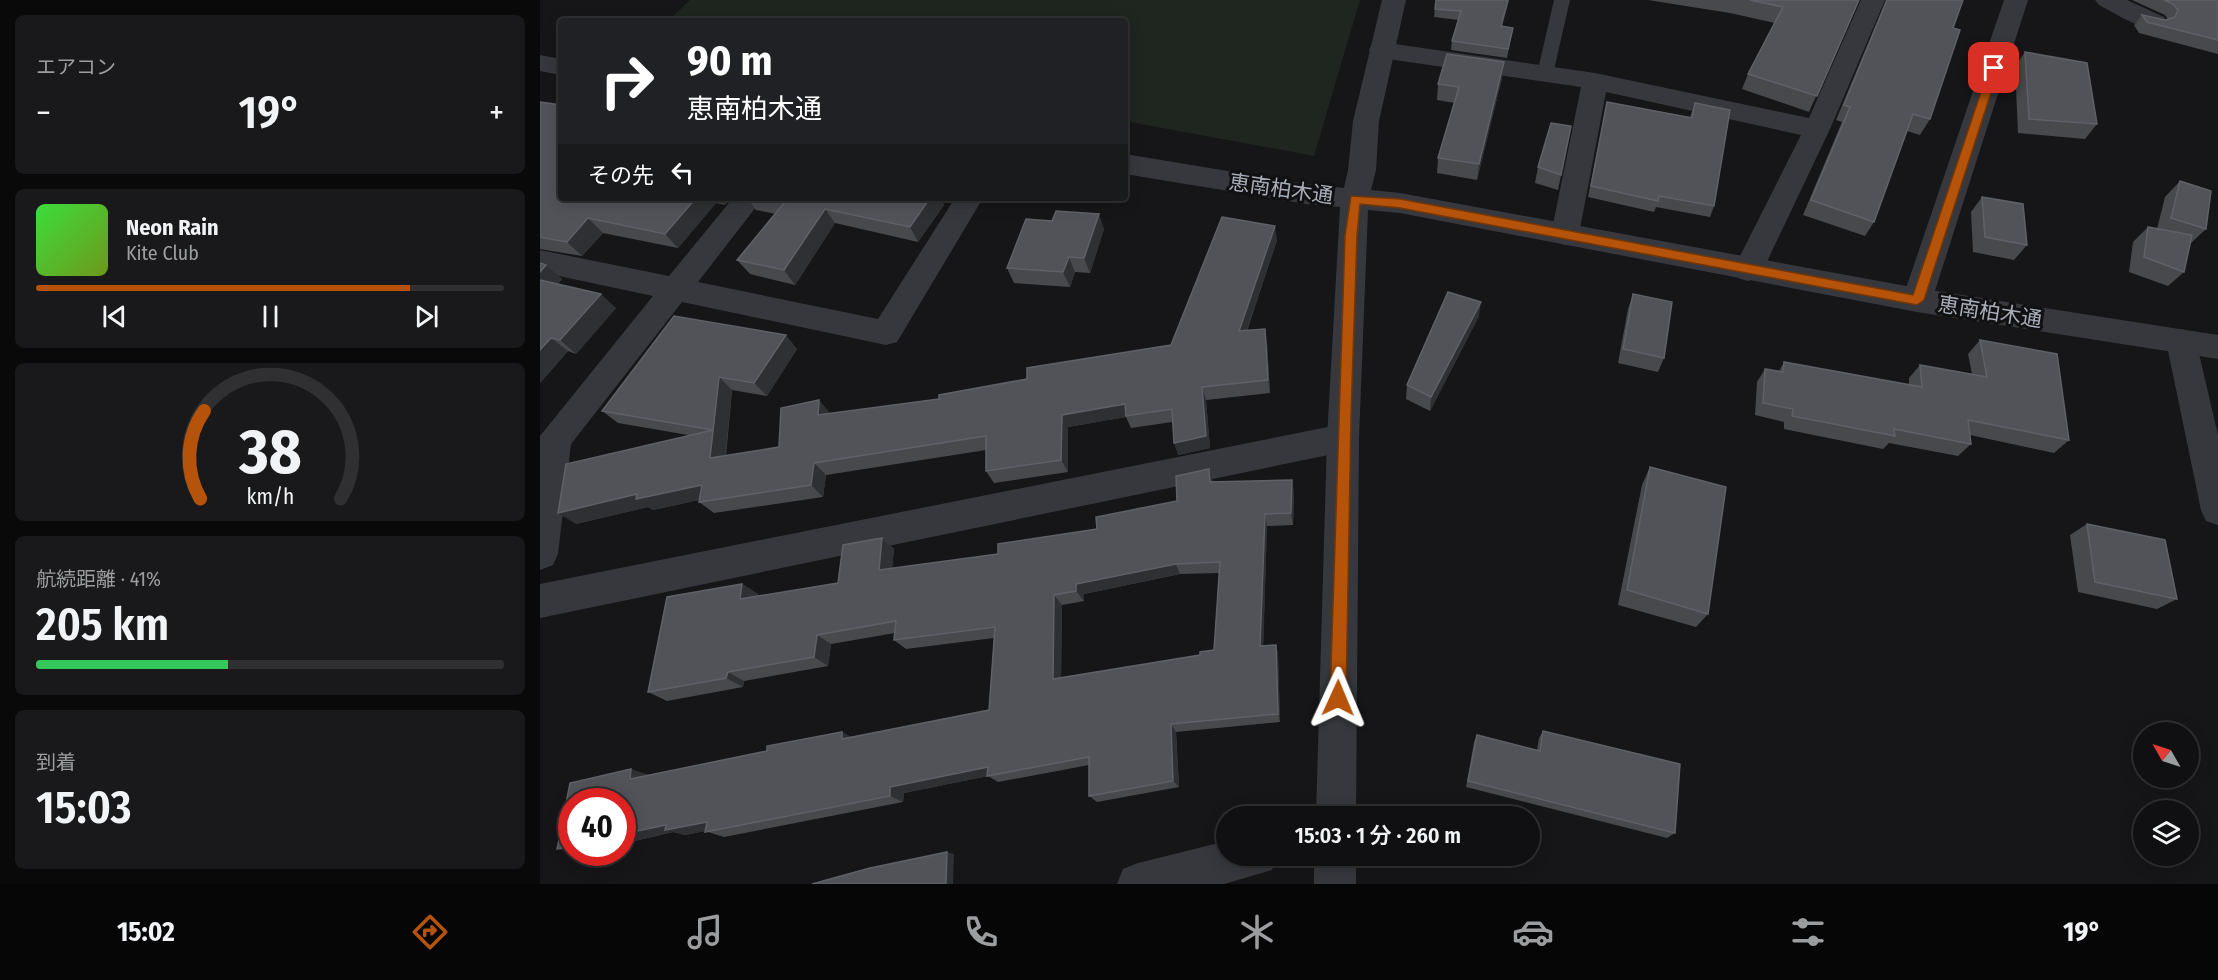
<!DOCTYPE html>
<html lang="ja">
<meta charset="utf-8">
<style>
body{margin:0;font-family:"Fira Sans Condensed","Noto Sans JP",sans-serif;background:#19191b;color:#f1f3f6;height:100vh;display:flex;flex-direction:column;font-size:22px;white-space:nowrap}
*{box-sizing:border-box;margin:0}
p{font-size:20px;color:#9c9d9f}
.icon{flex:none;width:33px;height:33px;fill:none;stroke:currentColor;stroke-width:2;stroke-linecap:round;stroke-linejoin:round}
.map{position:relative;flex:1;overflow:hidden}
.panel{display:flex;flex-direction:column;gap:15px;padding:15px;background:#09090a;width:540px}
.panel>*{flex:none}
.banner{position:absolute;left:18px;top:18px;width:570px;height:183px;border-radius:6px;box-shadow:0 3px 15px #0003,0 0 0 2px #303032;background:#202124;color:#fff;overflow:hidden}
.needle{width:39px;rotate:309deg}
.buttons{position:absolute;left:1593px;top:722px;display:grid;gap:12px}
.buttons a{display:grid;place-items:center;width:66px;height:66px;border-radius:50%;background:#101012;box-shadow:0 3px 15px #0003,0 0 0 2px #303032;font-size:30px}
.speed{position:absolute;left:18px;top:788px;display:flex;gap:12px;font-size:30px;font-weight:700;text-align:center}
.speed>*{display:grid;place-content:center;width:78px;height:78px;border-radius:50%;background:#101012;box-shadow:0 3px 15px #0003,0 0 0 2px #303032;line-height:1}
.speed .limit{border:9px solid #d22;background:#fff;color:#111}
.pin{position:absolute;display:grid;place-items:center;width:51px;height:51px;color:#fff;margin:-26px;border-radius:12px;box-shadow:0 3px 9px #0006}
.me{position:absolute;width:66px;margin:-33px;rotate:1deg;stroke-linejoin:round;filter:drop-shadow(0 0 4px #0008)}
.turn{display:flex;align-items:center;gap:21px;height:126px;padding:0 30px;font-size:27px}
.turn .icon{width:78px;height:78px;stroke-width:2.5}
.turn b{display:block;font-size:42px;line-height:51px}
.then{display:flex;align-items:center;height:57px;padding:0 30px;background:#0003;gap:12px;font-size:22px}
.big{font-size:45px;font-weight:600;line-height:1.1}
.panel .widget{flex:1;display:flex;flex-direction:column;justify-content:center;gap:9px;min-width:0;padding:0 21px;border-radius:9px;background:#19191b}
.panel .dial{align-items:center;gap:0}
.dial svg{height:156px;overflow:visible;fill:none;stroke:#303032;stroke-width:7;stroke-linecap:round;text-anchor:middle}
.dial text{fill:#f1f3f6;stroke:none}
.song{display:flex;align-items:center;gap:18px}
.cover{width:72px;height:72px;border-radius:9px;background:linear-gradient(135deg,hsl(120 70% 55%),hsl(80 70% 35%))}
.played{height:6px;border-radius:3px;background:linear-gradient(90deg,#b45309 80%,#303032 80%)}
.keys{display:flex;justify-content:space-around;direction:ltr}
.heat{display:flex;justify-content:space-between;align-items:center;font-size:33px;direction:ltr}
.charge{height:9px;border-radius:4px;background:linear-gradient(90deg,#34c759 41%,#303032 0)}
.trip{position:absolute;left:676px;top:806px;width:324px;height:60px;border-radius:30px;background:#101012;box-shadow:0 3px 15px #0003,0 0 0 2px #303032;font-weight:600;line-height:60px;text-align:center}
.menu{display:flex;height:96px;justify-content:space-around;align-items:center;background:#060607;color:#9c9d9f}
.menu .icon{width:42px;height:42px}
.menu .active{color:#b45309}
.menu b{font-size:27px;color:#f1f3f6}
main{display:flex;flex:1;min-height:0}
.map>svg:first-child{display:block}
</style>
<main>
<section class="panel">
<div class="widget"><p>エアコン</p>
<div class="heat"><a>−</a><b class="big">19°</b><a>+</a></div>
</div>
<div class="widget">
<div class="song"><i class="cover"></i><div><b>Neon Rain</b><p>Kite Club</p></div></div>
<div class="played"></div>
<div class="keys"><svg class="icon" aria-label="previous" viewBox="0 0 24 24"><path d="M18 5L8 12l10 7zM5 5v14"/></svg><svg class="icon" aria-label="pause" viewBox="0 0 24 24"><path d="M8 5v14M16 5v14"/></svg><svg class="icon" aria-label="next" viewBox="0 0 24 24"><path d="M6 5l10 7-10 7zM19 5v14"/></svg></div>
</div>
<div class="widget dial"><svg viewBox="0 0 100 80">
<path d="M14 69A42 42 0 1 1 86 69"/>
<path d="M14 69A42 42 0 0 1 16 24" stroke="#b45309"/>
<text x="50" y="56" font-size="32" font-weight="700">38</text>
<text x="50" y="72" font-size="11">km/h</text>
</svg></div>
<div class="widget"><p>航続距離 · 41%</p><b class="big">205 km</b><div class="charge"></div></div>
<div class="widget"><p>到着</p><b class="big">15:03</b></div>
</section>
<div class="map">
<svg width="1678" height="884" viewBox="0 0 1678 884">
<rect width="100%" height="100%" fill="#161618"/>
<path fill="#1e261f" d="M150,0h670l-46,156 -189,-35v-100h-457z"/>
<g fill="none" stroke-linecap="round" stroke-linejoin="round">
<path fill="#37383d" fill-rule="evenodd" d="M1014,0h16l-17,74 -2,4h-12l-2,-4z"/>
<g fill="#37383d" fill-rule="evenodd">
<path d="M1321,0h24l-55,129 -67,141 -5,8 -10,3 -10,-3 -5,-8 68,-135 -195,-43 -27,142 -4,8 -10,3 -10,-3 -4,-8 30,-147 -200,-29 -9,-2 -3,-6 3,-6 9,-2 214,31 214,45z"/>
<path d="M1464,0h24l-96,300 -4,8 -11,4 -11,-4 -4,-8z"/>
<path d="M1555,0h32l37,17 3,5 -3,5c-21,6 -47,-13 -65,-22z"/>
<path d="M193,198h30l-65,84 180,37 77,-121h28l-86,144 -11,3 -204,-43 -111,142 -13,110 -5,11 -13,5v-134l113,-140 -113,-24v-22l129,26z"/>
<path d="M1641,329l11,3 4,9 22,94v90l-12,-4 -5,-11 -35,-169 4,-9z"/>
<path d="M803,424l12,4 4,10 -4,10 -12,4 -803,166v-34z"/>
</g>
<g fill="#37383d" fill-rule="evenodd">
<path d="M842,0h24l-27,121 -3,49 -5,20 29,3 517,95 301,47v24l-301,-47 -517,-99 -32,-3 -9,228 -3,378h-40l11,-378 13,-231 -34,-3 -181,-30v-20l181,30 38,4 4,-18 5,-49z"/>
<path d="M0,55l21,4v16l-21,-4z"/>
<path d="M687,841v14h51l-6,15 -48,14h-107l6,-15 15,-6z"/>
<rect x="774" y="855" width="42" height="29"/>
</g>
</g>
<g fill="#47494d" fill-rule="evenodd">
<path d="M896,0h73l-7,26 11,2 -6,30 -56,-8 1,-9 7,-21 -25,-3z"/>
<path d="M1108,0h211l-50,112 -67,-23 6,-15 27,-51 -45,-10z"/>
<path d="M1346,0h77l-10,28 -23,91 -10,16 -13,-4 -33,91 -9,14 -62,-21 39,-93 -6,-2z"/>
<path d="M1592,0h86v54l-79,-21 -5,-8 8,-10 23,5 3,-1 -3,-4z"/>
<path d="M1485,52l72,72 -12,15 -67,-6 -3,-67z"/>
<path d="M962,78l-25,102 -40,-7 1,-15 17,-55 -18,-3 1,-16z"/>
<path d="M0,102l21,96h170l-6,7 -9,-2 -38,45 -75,-15 -21,23 -42,-7z"/>
<path d="M1067,102l83,15 5,-14 19,103 -4,11 -54,-10 -2,5 -66,-15z"/>
<path d="M1031,126l-13,64 -23,-7 3,-16z"/>
<path d="M1640,181l26,48 -16,15 -6,28 -16,14 -39,-14 4,-30 15,-15 9,2 8,-32z"/>
<path d="M1442,197l45,48 -13,15 -41,-8 -2,-40z"/>
<path d="M207,198h193l4,7 -26,37 -83,-19 -40,62 -45,-11 -13,-14 39,-46 -20,-4z"/>
<path d="M564,229l-14,44 -15,-1 -5,15 -56,-4 -7,-15z"/>
<path d="M737,240l-30,91 20,11 3,51 -64,7 4,48 -32,7 -6,-33 -41,6 -5,-11 -58,10v45l-74,11 -8,-12v-21l-160,25 -3,22 -109,16 -15,-11v-2l-46,10 -5,-3 -72,17 112,-89 -70,-12 -16,-12 195,-62 -30,47 -35,-6 -6,66 53,-9 51,-34 109,-14 232,-54z"/>
<path d="M0,263l22,16 -4,5 58,24 -40,46 -8,-3 -28,32z"/>
<path d="M1093,294l31,64 -6,14 -40,-9 10,-54z"/>
<path d="M939,316l-49,95 -24,-12 1,-14z"/>
<path d="M1440,340l89,100 -15,13 -84,-18 1,9 -13,12 -69,-13 -6,6 -99,-20v-7l-29,-7 2,-33 8,-13 14,2 5,-9 125,23v-7l11,-13 52,9 -4,-20z"/>
<path d="M1110,467l58,147 -12,13 -78,-22 24,-120z"/>
<path d="M673,482l81,10 -1,33 -26,1 -4,120 13,-1 2,9 2,68 -104,10 3,55 -82,15 -8,-6v-31l-91,17 -10,-6 -84,17 -1,9 -179,35 -19,-6 -20,4 -12,-3 -51,12v-43l27,-26 118,-24 75,-19 9,5 138,-27 5,-72 -88,11 -12,-9 1,-7 -64,11 -3,22 -84,15 -1,6 -76,14 -19,-9 94,-108 16,10v2l80,-13 44,-45 12,11 -2,19 106,-14 99,-25 80,-28zM679,573l-5,77 -14,5 -139,23 1,-73 22,-4v-7l96,-20z"/>
<path d="M1547,524l90,75 -20,10 -79,-17 -8,-57z"/>
<path d="M1003,731l132,102 -8,5 -201,-51 8,-45 3,-7 60,15 2,-12z"/>
</g>
<g fill="#2f3033">
<path d="M968,0h1l-9,35 1,-9z"/>
<path d="M964,62l-2,16 -25,102 2,-16z"/>
<path d="M156,198h16l4,5 -38,45 -13,-14z"/>
<path d="M179,198h12l-6,7z"/>
<path d="M390,198h10l4,7 -26,37 -8,-15z"/>
<path d="M285,209l10,14 -40,62 -11,-15z"/>
<path d="M559,214l5,15 -14,44 -6,-15z"/>
<path d="M48,218l15,15 -21,23 -15,-14z"/>
<path d="M735,226l2,14 -35,105 -3,-14z"/>
<path d="M529,257l6,15 -5,15 -7,-15z"/>
<path d="M6,265l16,14 -11,14 -11,-10v-11z"/>
<path d="M61,294l15,14 -40,46 -16,-14z"/>
<path d="M941,302l-2,14 -49,95 1,-14z"/>
<path d="M725,329l2,13 3,51 -2,-13z"/>
<path d="M246,335l11,14 -30,47 -13,-13z"/>
<path d="M11,338l17,13 -28,32v-33z"/>
<path d="M179,377l13,13 -8,80 -14,-12z"/>
<path d="M662,387l4,13 4,48 -32,7 -4,-12z"/>
<path d="M279,400l11,13v14l-12,-12z"/>
<path d="M585,404l1,13 -58,10v45l-7,-12 1,-45z"/>
<path d="M274,463l12,12 -3,22 -12,-12z"/>
<path d="M669,469l4,12 1,14 -4,-13z"/>
<path d="M752,480l2,12 -1,33 -2,-12z"/>
<path d="M162,485l14,11 -63,14 -5,-3 -72,17 -18,-11 79,-19z"/>
<path d="M725,514l2,12 -4,130 -3,-10z"/>
<path d="M342,538l12,11 -3,31 -12,-10z"/>
<path d="M636,564l4,10 -96,20v7l-8,-10v-7z"/>
<path d="M202,584l16,10 -2,15 -16,-10z"/>
<path d="M514,595l8,10 -1,83 -8,-9z"/>
<path d="M277,635l14,9 -3,22 -14,-9z"/>
<path d="M736,645l2,9 2,68 -2,-8z"/>
<path d="M188,672l16,9 -1,6 -17,-9z"/>
<path d="M631,724l5,8 3,55 -6,-6z"/>
<path d="M302,732l15,8 -15,-1z"/>
<path d="M448,767v9l-84,17 -1,9 -13,-6v-9z"/>
<path d="M91,769l21,7 -22,3z"/>
<path d="M167,822l19,5 -41,8 -12,-3 -51,12v-10l44,-9z"/>
<path d="M32,846v6l-15,-3z"/>
<path d="M407,852l7,2 -1,30h-7z"/>
</g>
<g fill="#525359" stroke="#5f6168" stroke-width="1.5" fill-rule="evenodd">
<path d="M896,0h72l-7,26 12,2 -5,21 -56,-8 9,-30 -26,-2z"/>
<path d="M1210,0h109l-42,96 -69,-22 35,-67z"/>
<path d="M1347,0h76l-10,28 7,2 -30,89 -17,-5 -39,108 -63,-22 39,-93 -6,-2z"/>
<path d="M1624,0h54v40l-71,-18 -5,-7 23,5 10,-3 3,-7 -5,-6z"/>
<path d="M1485,52l62,11 10,61 -68,-5z"/>
<path d="M907,54l57,8 -25,102 -41,-6 21,-71 -21,-3z"/>
<path d="M0,102l21,3v93h135l-31,36 -77,-16 -21,24 -27,-5z"/>
<path d="M1067,102l85,16 3,-15 35,7 -16,96 -55,-10 -1,5 -67,-15z"/>
<path d="M1011,123l20,3 -10,49 -23,-8z"/>
<path d="M1640,181l31,10 -5,38 -35,-11z"/>
<path d="M1442,197l41,7 4,41 -42,-8z"/>
<path d="M220,198h170l-20,29 -85,-18 -41,61 -47,-10 48,-58z"/>
<path d="M516,211l43,3 -15,44 -15,-1 -6,15 -56,-4 19,-49 26,2z"/>
<path d="M682,217l53,9 -36,105 26,-2 3,51 -66,7 4,49 -32,7 -2,-34 -46,7 -1,-12 -63,11 -1,45 -75,11v-35l-172,27 -3,22 -112,17 3,-17 -66,14 1,-5 -79,19 8,-49 147,-34 -111,-19 72,-95 112,19 -32,48 -35,-6 -9,81 69,-11 2,-39 38,-8 -1,15 121,-16v-4l88,-16v-11l144,-23z"/>
<path d="M1608,227l44,8 -8,37 -40,-15z"/>
<path d="M0,263l6,2 -6,7z"/>
<path d="M0,280l61,14 -41,46 -9,-2 -11,12z"/>
<path d="M908,292l33,10 -50,95 -24,-12z"/>
<path d="M1093,294l39,8 -8,56 -41,-9z"/>
<path d="M1440,340l77,14 12,86 -101,-20 3,24 -77,-15 1,7 -103,-20 1,-7 -30,-6 2,-34 18,3 1,-10 138,25 -2,-22 67,12z"/>
<path d="M1110,467l76,20 -18,127 -81,-24z"/>
<path d="M669,469l1,13 82,-2 -1,33 -26,1 -5,132 16,-1 2,69 -107,10 2,57 -84,15v-39l-102,19 1,-9 -98,20v9l-185,36 2,-10 -42,8 1,-5 -44,9v-33h-50v45l-15,3 13,-66 61,-14 -1,10 137,-28v-5l75,-14v7l147,-29 6,-83 -101,13 2,-19 -79,14 -3,22 -86,15 -2,6 -78,14 19,-95 75,-13 -2,15 98,-16 5,-38 39,-7 -3,32 119,-16v-10l99,-15 -1,-12 81,-16 -1,-25zM680,562l-6,88 -14,2v3l-147,24 1,-84 22,-4v-7l100,-20z"/>
<path d="M1547,524l78,16 12,59 -82,-17z"/>
<path d="M1003,731l137,33 -5,69 -207,-52 9,-46 63,16z"/>
<path d="M407,852l-1,32h-134l58,-16z"/>
</g>
<path fill="#b45309" stroke="#753606" stroke-width="1.5" d="M1454,65l5,3 -75,232 -7,5 -517,-97 -40,-4 -3,32 -6,180 -5,282 -2,6 -6,2 -6,-2 -2,-6 15,-462 6,-40 49,3 513,96 76,-227z"/>
<g text-anchor="middle" stroke-width="6" stroke-linejoin="round" paint-order="stroke">
<g font-size="21" fill="#a8adb8" stroke="#111113">
<text transform="translate(741 189) rotate(8)" y="7">恵南柏木通</text>
<text transform="translate(1450 312) rotate(9)" y="7">恵南柏木通</text>
</g>
</g>
</svg>
<div class="buttons">
<a><svg class="needle" viewBox="-14 -14 28 28"><path d="M0-13l5 13h-10z" fill="#e53935"/><path d="M0 13l5-13h-10z" fill="#9c9d9f"/></svg></a>
<a><svg class="icon" aria-label="layers" viewBox="0 0 24 24"><path d="M12 4l9 5-9 5-9-5zM3 14l9 5 9-5"/></svg></a>
</div>
<div class="speed"><div class="limit">40</div></div>
<div class="pin" style="left:1454px;top:68px;background:#d93025"><svg class="icon" aria-label="arrive" viewBox="0 0 24 24"><path d="M6 21V4h12l-3 4 3 4H6"/></svg></div>
<svg class="me" style="left:798px;top:698px" viewBox="-20 -20 40 40"><path d="M0-17L14 15 0 8-14 15z" fill="#b45309" stroke="#fff" stroke-width="4"/></svg>
<div class="trip">15:03 · 1 分 · 260 m</div>
<div class="banner">
<div class="turn"><svg class="icon" aria-label="right" viewBox="0 0 24 24"><path d="M7 20v-9h11M14 6l5 5-5 5"/></svg><div><b>90 m</b>恵南柏木通</div></div>
<div class="then">その先<svg class="icon" aria-label="left" viewBox="0 0 24 24"><path d="M17 20v-9H6M10 6l-5 5 5 5"/></svg></div>
</div>
</div>
</main>
<nav class="menu">
<b>15:02</b>
<svg class="icon active" aria-label="directions" viewBox="0 0 24 24"><path d="M12 3l9 9-9 9-9-9zM9 14v-3h6M13 9l2 2-2 2"/></svg>
<svg class="icon" aria-label="music" viewBox="0 0 24 24"><path d="M9 18V5l10-2v13"/><circle cx="6" cy="18" r="3"/><circle cx="16" cy="16" r="3"/></svg>
<svg class="icon" aria-label="phone" viewBox="0 0 24 24"><path d="M5 4h4l2 5-3 2q2 4 5 5l2-3 5 2v4C11 20 4 13 5 4z"/></svg>
<svg class="icon" aria-label="climate" viewBox="0 0 24 24"><path d="M12 3v18M4 7l16 10M4 17L20 7"/></svg>
<svg class="icon" aria-label="car" viewBox="0 0 24 24"><path d="M5 17H2v-5l4-1 3-4h7l3 4 3 1v5h-3M9 17h6M6 11h13"/><circle cx="7" cy="17" r="2"/><circle cx="17" cy="17" r="2"/></svg>
<svg class="icon" aria-label="filters" viewBox="0 0 24 24"><path d="M4 7h16M4 17h16"/><circle cx="9" cy="7" r="2"/><circle cx="15" cy="17" r="2"/></svg>
<b>19°</b>
</nav>
